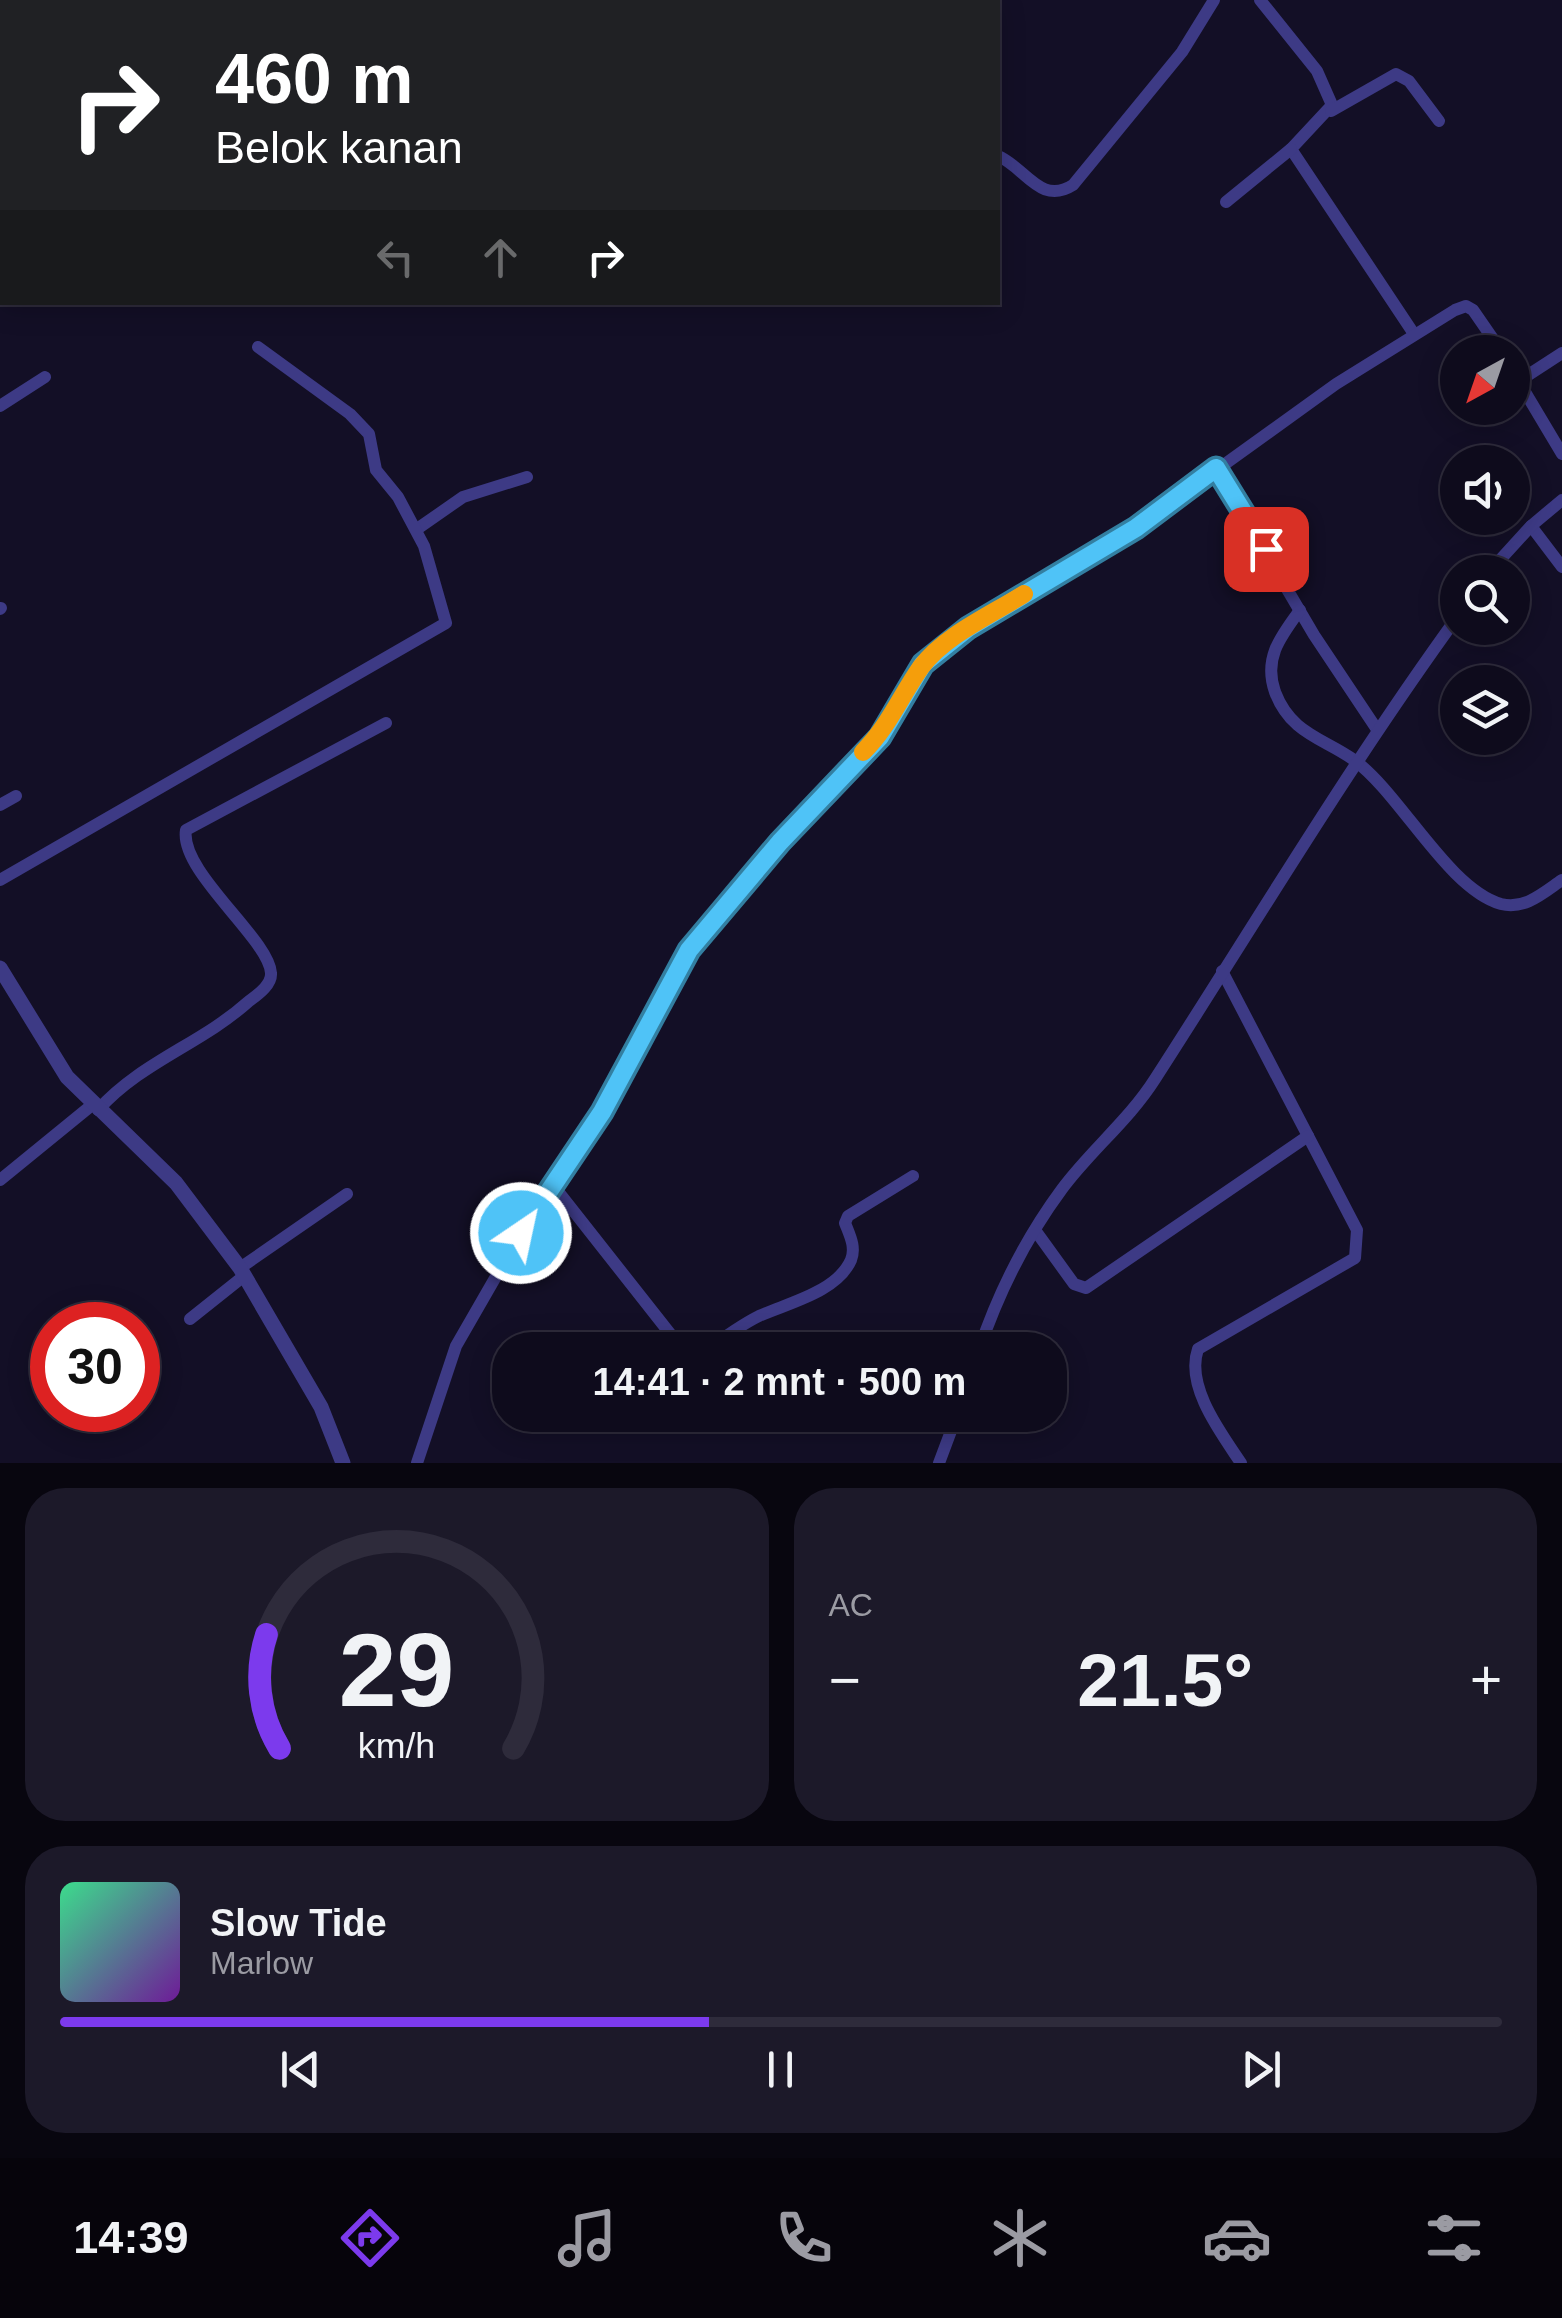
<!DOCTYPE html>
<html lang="id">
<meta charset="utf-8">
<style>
body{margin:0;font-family:Arial,sans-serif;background:#1c1929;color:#f1f3f6;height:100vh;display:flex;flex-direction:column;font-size:38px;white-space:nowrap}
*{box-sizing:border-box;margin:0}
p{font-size:32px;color:#9b9ba3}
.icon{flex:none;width:55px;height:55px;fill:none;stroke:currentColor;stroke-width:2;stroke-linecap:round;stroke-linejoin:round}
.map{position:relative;height:1463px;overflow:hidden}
.sheet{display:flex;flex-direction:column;gap:25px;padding:25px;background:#08060f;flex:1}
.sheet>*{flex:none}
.hud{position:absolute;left:0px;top:0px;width:1000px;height:305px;box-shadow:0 5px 25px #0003,0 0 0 2px #2e2b3b;background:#202124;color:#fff;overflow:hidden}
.needle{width:65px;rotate:220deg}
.controls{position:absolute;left:1440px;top:335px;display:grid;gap:20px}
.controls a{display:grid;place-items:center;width:90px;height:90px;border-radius:50%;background:#0e0b1c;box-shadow:0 5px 25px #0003,0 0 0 2px #2e2b3b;font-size:50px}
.speed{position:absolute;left:30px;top:1302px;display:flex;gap:20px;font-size:50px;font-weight:700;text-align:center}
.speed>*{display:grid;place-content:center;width:130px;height:130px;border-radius:50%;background:#0e0b1c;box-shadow:0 5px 25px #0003,0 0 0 2px #2e2b3b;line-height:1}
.speed .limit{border:15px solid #d22;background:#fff;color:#111}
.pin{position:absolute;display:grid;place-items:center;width:85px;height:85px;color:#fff;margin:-42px;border-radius:20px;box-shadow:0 5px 15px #0006}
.me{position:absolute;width:110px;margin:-55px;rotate:34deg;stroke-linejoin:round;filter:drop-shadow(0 0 8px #0008)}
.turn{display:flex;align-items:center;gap:35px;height:210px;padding:0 50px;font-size:45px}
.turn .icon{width:130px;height:130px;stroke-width:2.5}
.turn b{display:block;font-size:70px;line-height:85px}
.lanes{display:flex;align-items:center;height:95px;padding:0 50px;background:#0003;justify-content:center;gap:50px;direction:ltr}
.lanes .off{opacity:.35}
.big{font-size:75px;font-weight:600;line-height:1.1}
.sheet .tile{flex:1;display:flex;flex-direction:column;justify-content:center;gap:15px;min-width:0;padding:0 35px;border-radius:40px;background:#1c1929}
.sheet .dial{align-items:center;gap:0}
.dial svg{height:260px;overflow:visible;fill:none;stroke:#2e2b3b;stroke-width:7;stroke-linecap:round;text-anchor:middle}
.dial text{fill:#f1f3f6;stroke:none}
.song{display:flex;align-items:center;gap:30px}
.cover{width:120px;height:120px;border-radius:15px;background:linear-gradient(135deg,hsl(150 70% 55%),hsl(280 70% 35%))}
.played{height:10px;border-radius:5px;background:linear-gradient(90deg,#7c3aed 45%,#2e2b3b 45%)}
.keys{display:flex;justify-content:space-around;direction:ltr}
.heat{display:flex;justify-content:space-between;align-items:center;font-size:55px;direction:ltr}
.sheet .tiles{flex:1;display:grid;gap:25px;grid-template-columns:1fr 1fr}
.tile:last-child{grid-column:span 2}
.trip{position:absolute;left:492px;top:1332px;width:575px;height:100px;border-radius:40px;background:#0e0b1c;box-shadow:0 5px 25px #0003,0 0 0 2px #2e2b3b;font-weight:600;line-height:100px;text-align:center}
.tabs{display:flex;height:160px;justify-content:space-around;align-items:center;background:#06040b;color:#9b9ba3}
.tabs .icon{width:70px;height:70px}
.tabs .current{color:#7c3aed}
.tabs b{font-size:45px;color:#f1f3f6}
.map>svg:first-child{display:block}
</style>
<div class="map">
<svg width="1562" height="1463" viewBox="0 0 1562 1463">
<rect width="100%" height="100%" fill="#130f26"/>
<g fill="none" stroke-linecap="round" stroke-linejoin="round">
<g stroke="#3d3a85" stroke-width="12">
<path d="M500,0l4,2"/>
<path d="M1260,0l57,71 15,34 -41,44 123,185"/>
<path d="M394,2l10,-2"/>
<path d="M599,2l2,-2"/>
<path d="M834,2l3,-2"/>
<path d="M1331,111l65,-37 13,7 30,40"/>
<path d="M998,156c27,11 42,50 75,29l109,-133 32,-52"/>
<path d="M0,176h2"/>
<path d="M1226,202l65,-53"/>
<path d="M0,277l2,3"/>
<path d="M1512,370l50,84"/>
<path d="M1519,381l43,-28"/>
<path d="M0,406l45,-29"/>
<path d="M1216,468l98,167 62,93"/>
<path d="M1531,526l31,41"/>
<path d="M417,529l46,-32 64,-20"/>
<path d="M1489,572l42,-46 31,-26"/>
<path d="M0,609l1,-1"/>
<path d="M1300,610c-19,26 -37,48 -25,82 16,42 48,46 79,68 46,33 94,129 147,144 24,6 42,-11 61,-24"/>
<path d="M0,805l16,-9"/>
<path d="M0,880l446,-257 -22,-77 -26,-49 -22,-27 -7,-36 -19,-20 -92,-67"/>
<path d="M1222,971l135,259 -2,28 -157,91c-13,37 23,84 43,114"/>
<path d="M98,1110c43,-48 103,-66 150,-108 9,-7 24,-17 23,-29 -2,-34 -92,-102 -85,-143l200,-107"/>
<path d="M0,1180l92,-75"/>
<path d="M553,1185l130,165"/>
<path d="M1035,1230l39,54 12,4 222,-152"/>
<path d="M240,1268l107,-74"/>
<path d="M190,1319l54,-43"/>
<path d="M707,1350c16,-12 34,-25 52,-34 29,-13 78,-24 92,-56 5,-13 -1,-24 -6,-37l3,-7 65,-40"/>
<path d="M979,1350c20,-59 46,-111 83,-161 28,-38 67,-69 93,-110 100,-155 194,-313 303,-463"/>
<path d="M417,1463l39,-117 65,-113 80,-121 76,-145 103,-125 100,-105 43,-73 45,-35 168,-101 200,-144 119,-74 11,-4 7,4 29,42"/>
<path d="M939,1463l18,-48"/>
</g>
<path stroke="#3d3a85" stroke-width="15" d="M0,968l67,109 109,106 64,85 81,139 22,56"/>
</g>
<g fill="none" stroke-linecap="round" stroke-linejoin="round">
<defs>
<path id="route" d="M521,1233l81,-121 87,-162 91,-108 100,-105 43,-73 45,-36 168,-100 80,-60 50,81"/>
</defs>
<use href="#route" stroke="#337fa1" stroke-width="25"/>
<use href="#route" stroke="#4fc3f7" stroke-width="18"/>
<path stroke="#f59e0b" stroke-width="18" d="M863,752c26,-26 37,-55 58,-85 24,-32 70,-52 103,-73"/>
</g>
</svg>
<div class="controls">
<a><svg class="needle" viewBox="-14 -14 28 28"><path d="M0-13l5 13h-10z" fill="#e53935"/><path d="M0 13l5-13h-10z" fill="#9b9ba3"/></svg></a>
<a><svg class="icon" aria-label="sound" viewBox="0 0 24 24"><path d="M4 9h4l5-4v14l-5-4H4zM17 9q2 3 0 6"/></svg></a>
<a><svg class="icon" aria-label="search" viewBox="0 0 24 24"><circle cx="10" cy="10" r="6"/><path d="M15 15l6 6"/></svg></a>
<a><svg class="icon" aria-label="layers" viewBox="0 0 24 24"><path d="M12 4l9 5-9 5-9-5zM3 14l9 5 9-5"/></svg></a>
</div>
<div class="speed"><div class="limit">30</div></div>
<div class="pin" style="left:1266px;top:549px;background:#d93025"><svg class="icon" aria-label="arrive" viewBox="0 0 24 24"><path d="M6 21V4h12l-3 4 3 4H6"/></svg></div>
<svg class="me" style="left:521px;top:1233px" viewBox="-20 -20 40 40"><circle r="17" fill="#4fc3f7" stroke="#fff" stroke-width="3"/><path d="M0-11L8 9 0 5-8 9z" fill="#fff"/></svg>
<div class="trip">14:41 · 2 mnt · 500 m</div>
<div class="hud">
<div class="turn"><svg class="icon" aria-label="right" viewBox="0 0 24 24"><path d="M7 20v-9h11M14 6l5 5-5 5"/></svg><div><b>460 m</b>Belok kanan</div></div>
<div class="lanes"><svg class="icon off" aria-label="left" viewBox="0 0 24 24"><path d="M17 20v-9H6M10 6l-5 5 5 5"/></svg><svg class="icon off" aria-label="ahead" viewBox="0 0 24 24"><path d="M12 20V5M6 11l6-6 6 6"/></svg><svg class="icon" aria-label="right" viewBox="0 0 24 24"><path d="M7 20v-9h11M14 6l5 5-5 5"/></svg></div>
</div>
</div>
<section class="sheet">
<div class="tiles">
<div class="tile dial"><svg viewBox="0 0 100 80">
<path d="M14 69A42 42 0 1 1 86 69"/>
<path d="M14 69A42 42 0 0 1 10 34" stroke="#7c3aed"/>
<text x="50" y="56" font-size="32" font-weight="700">29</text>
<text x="50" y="72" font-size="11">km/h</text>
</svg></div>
<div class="tile"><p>AC</p>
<div class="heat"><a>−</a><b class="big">21.5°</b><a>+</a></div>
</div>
<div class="tile">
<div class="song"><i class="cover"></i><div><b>Slow Tide</b><p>Marlow</p></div></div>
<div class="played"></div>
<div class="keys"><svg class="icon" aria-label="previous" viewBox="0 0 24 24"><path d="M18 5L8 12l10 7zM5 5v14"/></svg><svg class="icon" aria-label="pause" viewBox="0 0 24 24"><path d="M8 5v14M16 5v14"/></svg><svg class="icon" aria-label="next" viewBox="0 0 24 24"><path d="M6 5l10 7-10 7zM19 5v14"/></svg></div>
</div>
</div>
</section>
<nav class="tabs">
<b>14:39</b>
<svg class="icon current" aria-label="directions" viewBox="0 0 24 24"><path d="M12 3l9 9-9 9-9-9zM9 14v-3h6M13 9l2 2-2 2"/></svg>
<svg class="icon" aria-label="music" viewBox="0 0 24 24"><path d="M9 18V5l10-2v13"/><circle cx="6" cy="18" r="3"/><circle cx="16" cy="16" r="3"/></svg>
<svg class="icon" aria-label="phone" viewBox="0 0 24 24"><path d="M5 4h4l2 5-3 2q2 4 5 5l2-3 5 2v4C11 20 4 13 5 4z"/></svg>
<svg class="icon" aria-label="climate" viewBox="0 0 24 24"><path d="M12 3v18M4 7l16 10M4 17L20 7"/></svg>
<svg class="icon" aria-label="car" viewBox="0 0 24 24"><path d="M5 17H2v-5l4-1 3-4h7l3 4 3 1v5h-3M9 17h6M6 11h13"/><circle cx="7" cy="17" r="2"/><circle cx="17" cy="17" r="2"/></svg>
<svg class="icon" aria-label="filters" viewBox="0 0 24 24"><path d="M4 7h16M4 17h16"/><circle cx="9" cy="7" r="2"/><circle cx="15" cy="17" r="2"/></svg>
</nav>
